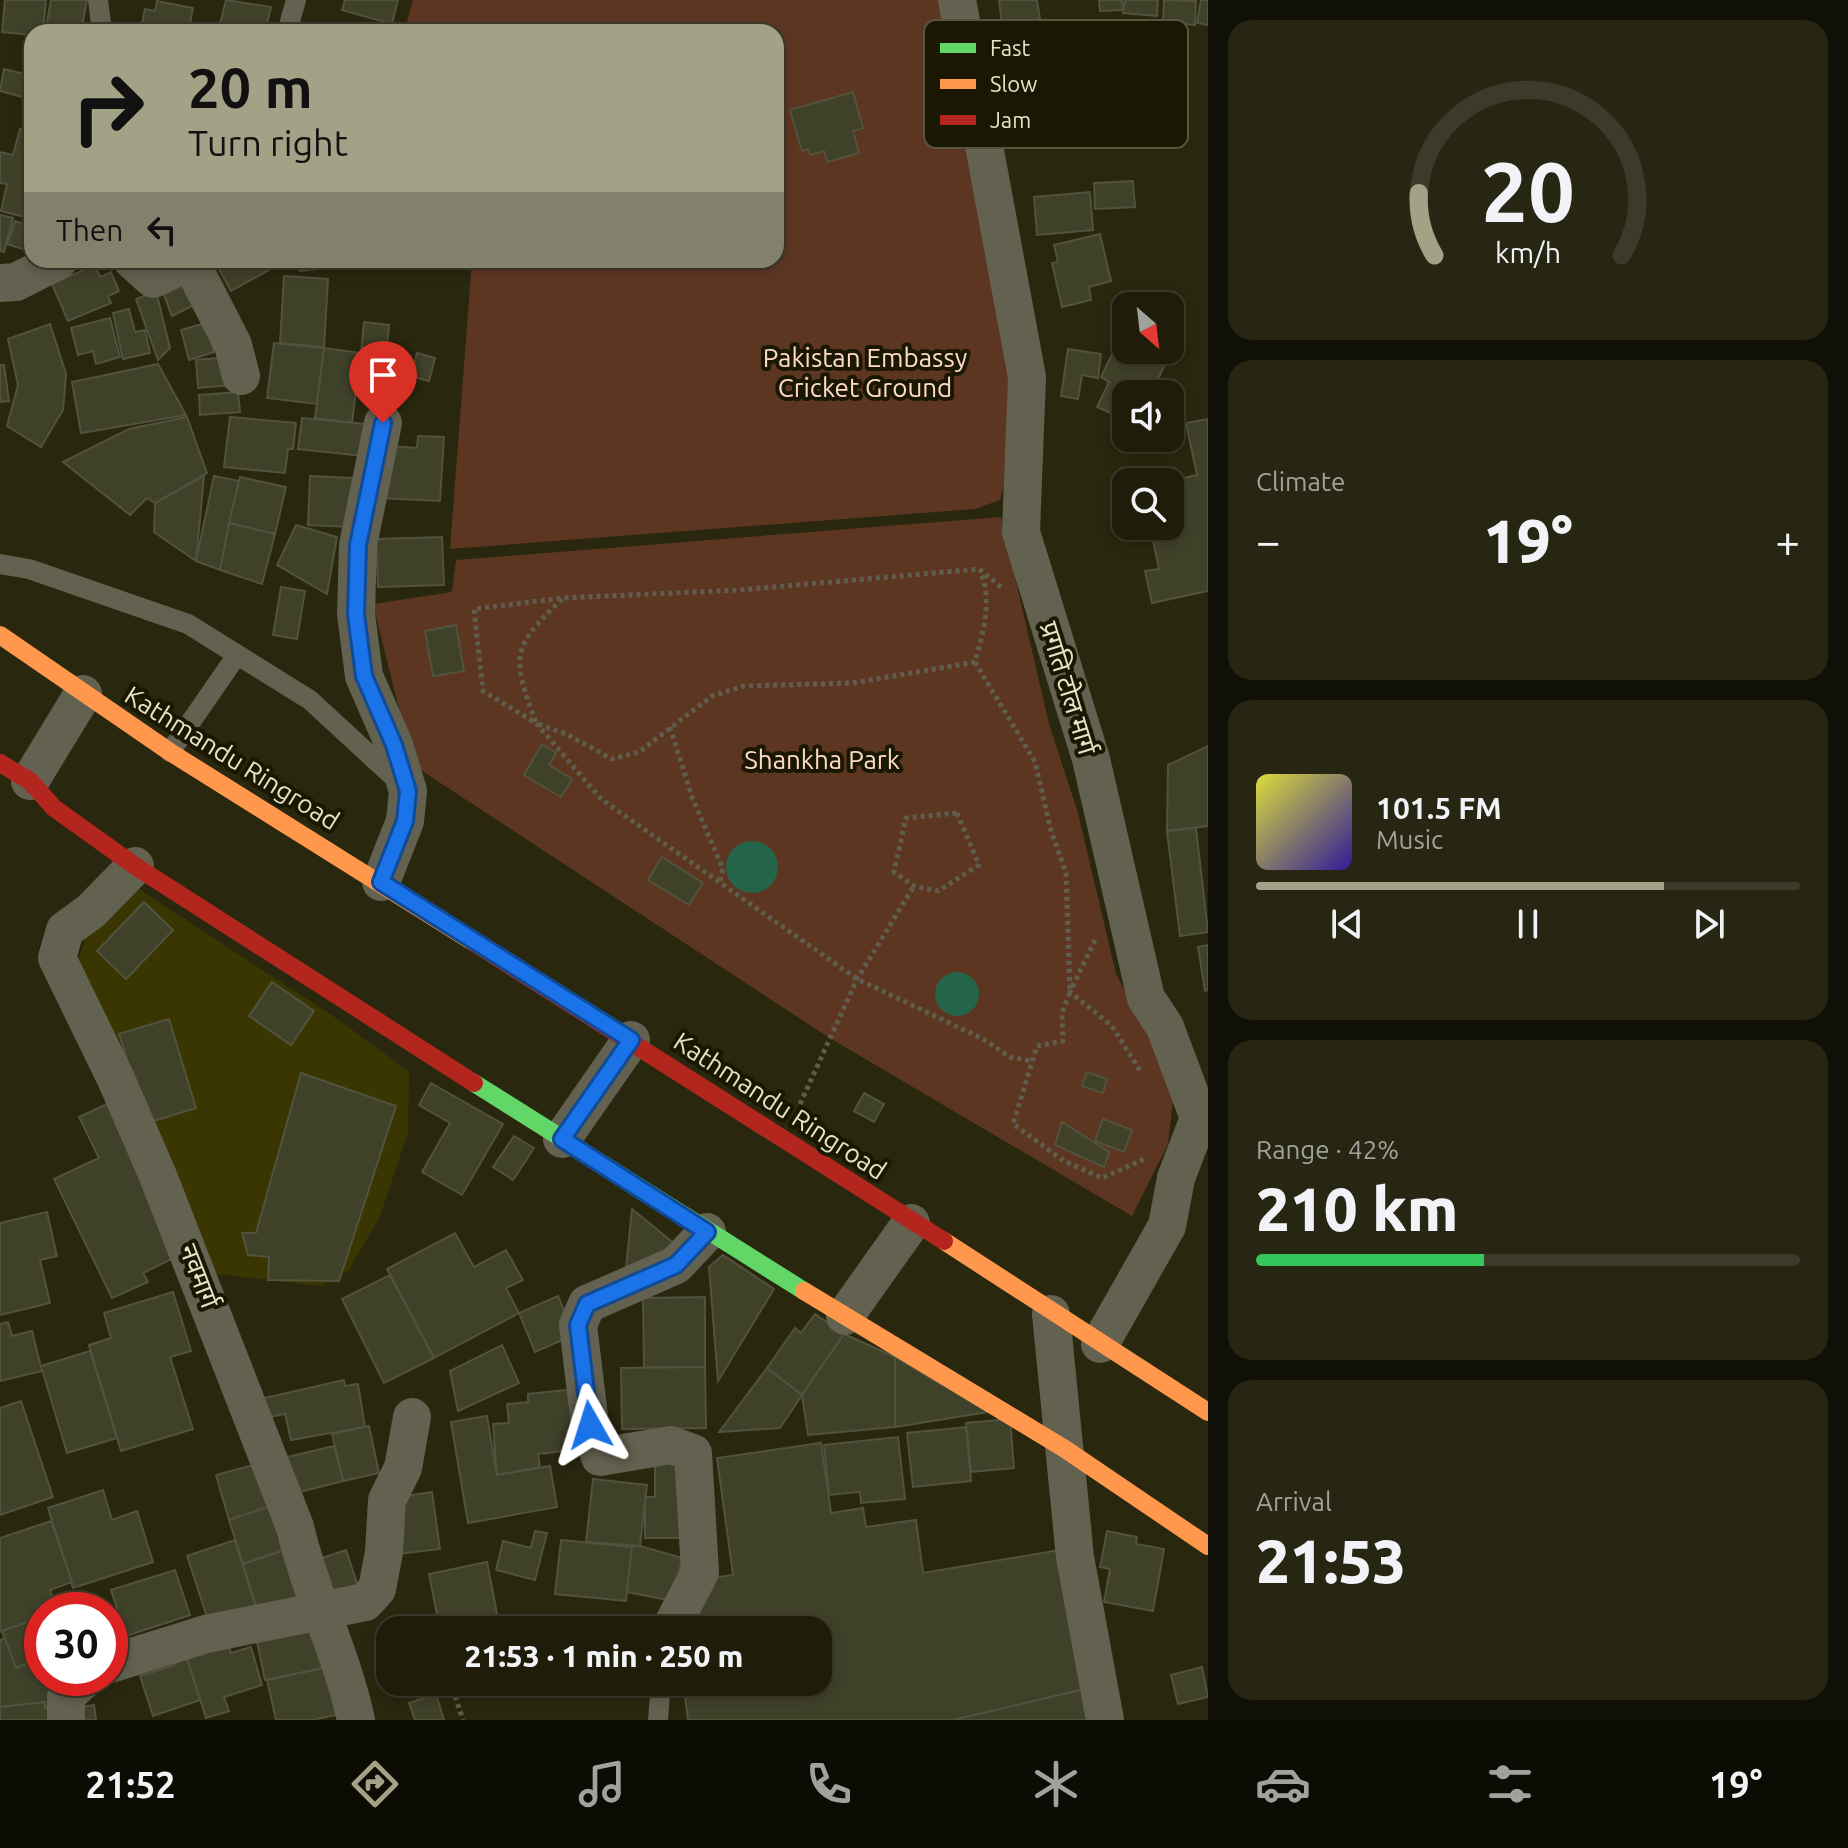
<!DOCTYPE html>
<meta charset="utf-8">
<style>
body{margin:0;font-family:Ubuntu,"Noto Sans Devanagari",sans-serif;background:#272613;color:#f1f3f6;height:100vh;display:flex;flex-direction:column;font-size:30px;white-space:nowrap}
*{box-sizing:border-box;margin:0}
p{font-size:26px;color:#a1a29c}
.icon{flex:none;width:44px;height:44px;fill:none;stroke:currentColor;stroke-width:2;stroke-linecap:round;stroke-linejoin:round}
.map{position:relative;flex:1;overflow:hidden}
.details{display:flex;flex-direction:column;gap:20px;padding:20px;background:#111006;width:640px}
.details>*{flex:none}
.banner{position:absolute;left:24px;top:24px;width:760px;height:244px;border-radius:24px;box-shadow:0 4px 12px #0003,0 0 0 2px #3c3b2b;background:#a4a286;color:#111;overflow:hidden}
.needle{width:52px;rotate:152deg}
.tools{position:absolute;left:1112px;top:292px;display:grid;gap:16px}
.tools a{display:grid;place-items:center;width:72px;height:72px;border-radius:16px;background:#1f1d0a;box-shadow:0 4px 12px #0003,0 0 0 2px #3c3b2b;font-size:40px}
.speed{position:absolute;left:24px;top:1592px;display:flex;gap:16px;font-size:40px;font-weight:700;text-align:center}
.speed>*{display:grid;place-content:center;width:104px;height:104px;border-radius:50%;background:#1f1d0a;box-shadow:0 4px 12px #0003,0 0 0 2px #3c3b2b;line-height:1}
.speed .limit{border:12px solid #d22;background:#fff;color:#111}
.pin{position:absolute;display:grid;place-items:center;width:68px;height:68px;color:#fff;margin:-82px -34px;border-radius:50% 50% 50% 0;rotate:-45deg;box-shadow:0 0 8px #0007}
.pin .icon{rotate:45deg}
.me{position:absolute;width:88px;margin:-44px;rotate:354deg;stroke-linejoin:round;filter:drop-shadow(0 0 6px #0008)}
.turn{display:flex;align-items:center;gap:28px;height:168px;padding:0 32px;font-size:36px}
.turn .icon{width:104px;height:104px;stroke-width:2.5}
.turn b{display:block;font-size:56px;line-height:68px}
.then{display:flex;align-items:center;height:76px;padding:0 32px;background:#0003;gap:16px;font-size:30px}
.big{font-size:60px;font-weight:800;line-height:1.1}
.details .widget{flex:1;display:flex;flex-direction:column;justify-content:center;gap:12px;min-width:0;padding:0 28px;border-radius:24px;background:#272613}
.details .dial{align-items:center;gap:0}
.dial svg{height:208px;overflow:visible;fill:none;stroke:#3c3b2b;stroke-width:7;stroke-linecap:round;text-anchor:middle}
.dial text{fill:#f1f3f6;stroke:none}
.song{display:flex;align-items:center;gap:24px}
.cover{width:96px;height:96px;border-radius:12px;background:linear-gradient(135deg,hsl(60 70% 55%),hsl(250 70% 35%))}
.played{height:8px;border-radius:4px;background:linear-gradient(90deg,#a4a286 75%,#3c3b2b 75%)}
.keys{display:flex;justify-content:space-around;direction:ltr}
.heat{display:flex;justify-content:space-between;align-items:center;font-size:44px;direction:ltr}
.charge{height:12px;border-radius:6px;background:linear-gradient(90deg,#34c759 42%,#3c3b2b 0)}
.trip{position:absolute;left:376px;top:1616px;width:456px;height:80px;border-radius:24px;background:#1f1d0a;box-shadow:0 4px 12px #0003,0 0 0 2px #3c3b2b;font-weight:800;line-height:80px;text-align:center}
.menu{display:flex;height:128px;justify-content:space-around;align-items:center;background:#0c0c04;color:#a1a29c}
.menu .icon{width:56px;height:56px}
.menu .active{color:#a4a286}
.menu b{font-size:36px;color:#f1f3f6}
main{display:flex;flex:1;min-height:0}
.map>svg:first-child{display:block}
</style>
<main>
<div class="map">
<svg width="1208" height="1720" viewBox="0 0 1208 1720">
<rect width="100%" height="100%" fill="#29270e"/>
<path fill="#3a3602" d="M137,888l202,132 70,52 -1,61 -28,83 -31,54 -29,16 -112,-13 -130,-312 15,-47z"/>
<g fill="#5d3622">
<path d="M413,0h531l67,375v83l-11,42 -25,9 -525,40 22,-289h304v-228h-372z"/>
<path d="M1001,517l48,207 29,89 38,161 59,109 -7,61 -36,72 -304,-179 -415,-272 -40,-161 79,-12 4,-32z"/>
</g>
<g fill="#246549">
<circle cx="752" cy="867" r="26"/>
<circle cx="957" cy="994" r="22"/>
</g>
<g fill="#404129" stroke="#52533d" stroke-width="2">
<path d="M5,0h41l-3,32h-11v3l-30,-3z"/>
<path d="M51,0h36l-6,32 -35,-4z"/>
<path d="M226,0l45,7 -6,25h-47z"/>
<path d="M345,0h53l-6,24 -50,-14z"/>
<path d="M999,0h38l3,19 -38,5z"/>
<path d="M1099,0h23l1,10 -23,1z"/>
<path d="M1125,0h33l-1,16 -34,-3z"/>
<path d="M1164,0l32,1 -1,24 -32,-3z"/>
<path d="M1201,0h7v25l-11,-2z"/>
<path d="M157,1l36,7 -5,24h-48l5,-23 10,2z"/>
<path d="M4,69l24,6 -6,22 -22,-6z"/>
<path d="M853,92l10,36 -10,3 6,22 -32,9 -3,-11 -14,4 -2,-6 -6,2 -12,-41z"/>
<path d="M20,129l12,3v87l-31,-8 6,-27 -7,-1v-31l13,3z"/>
<path d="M1133,181l2,26 -40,2 -1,-26z"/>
<path d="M1090,192l3,38 -56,5 -3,-38z"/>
<path d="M0,215l13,3 -9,34 -4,-1z"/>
<path d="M15,221l17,6v25l-25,-8z"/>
<path d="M1100,234l11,47 -22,6 2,13 -29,7 -10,-44 6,-1 -4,-17z"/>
<path d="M214,260h26l3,6 20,-6 6,10 -38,21z"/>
<path d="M299,260h26l1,8 -26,3z"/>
<path d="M95,265l5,12 11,-5 8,19 -11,5 3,7 -43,18 -16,-37z"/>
<path d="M185,275l11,29 -24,12 -13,-34z"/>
<path d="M284,276l44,3 -4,68 -44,-4z"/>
<path d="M156,291l14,57 -12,12 -22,-61z"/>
<path d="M129,309l6,23 10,-2 5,23 -27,6 -10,-46z"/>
<path d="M110,318l10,39 -24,7 -3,-13 -15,4 -7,-27z"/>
<path d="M364,322l25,3 -4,41 -25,-3z"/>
<path d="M206,323l8,29 -25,8 -8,-30z"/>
<path d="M50,324l16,50 -3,36 -22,37 -34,-21 11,-41 -10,-46z"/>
<path d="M274,343l50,5 -7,56 -50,-6z"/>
<path d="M1117,344l17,8 11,-2 22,10 -16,34h-25v26l-29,-13 12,-25 -8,-5z"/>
<path d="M324,348l37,5 -1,10 13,2 -3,27 -14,-2 -4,33 -37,-5z"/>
<path d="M1068,349l33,5 -3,24 -16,-3 -4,24 -17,-3z"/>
<path d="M417,353l18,5 -6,23 -18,-5z"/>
<path d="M230,357l2,28 -34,3 -2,-28z"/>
<path d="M158,364l28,51 -105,18 -9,-51z"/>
<path d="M0,365h4l5,36 -9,1z"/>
<path d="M238,392l2,20 -40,3 -1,-20z"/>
<path d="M187,417l20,56 -52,30 -8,-5 -17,17 -67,-53 66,-33z"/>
<path d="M230,417l66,6 -3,26h-5l-3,24 -61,-6z"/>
<path d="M302,418l73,7 -3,32 -74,-8z"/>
<path d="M1208,419v172l-56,12 -7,-32 14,-2 -8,-39 19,-4v-44h-5l32,-7 -11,-52z"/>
<path d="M418,436l26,1 -4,64 -61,-3 9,-52 29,2z"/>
<path d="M204,476l-8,85 -42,-29 1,-29z"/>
<path d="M214,476l25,5 -19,89 -24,-9z"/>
<path d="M310,476l43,2 -2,49 -43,-2z"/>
<path d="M240,477l46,10 -11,47 -46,-11z"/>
<path d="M229,523l46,11 -13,50 -42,-14z"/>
<path d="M296,525l41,12 -10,57 -50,-29z"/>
<path d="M442,537l2,48 -66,2 -2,-48z"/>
<path d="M281,587l24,4 -8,48 -24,-4z"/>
<path d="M456,625l8,46 -31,5 -8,-45z"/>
<path d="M542,744l14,9 -7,12 23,14 -11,18 -37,-22z"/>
<path d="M1208,746v80l-41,5 1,-66z"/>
<path d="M1196,828l12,104 -28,4 -13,-105z"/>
<path d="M662,857l41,26 -14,22 -41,-25z"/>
<path d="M144,902l29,28 -47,49 -29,-28z"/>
<path d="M1208,945v45l-3,1 -7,-44z"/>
<path d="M272,982l42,29 -23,34 -42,-29z"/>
<path d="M169,1019l27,89 -49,15 -28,-89z"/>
<path d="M1087,1072l20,7 -4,14 -21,-7z"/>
<path d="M301,1073l95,33 -57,175 -71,-1 1,-23 -21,-2 -6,-22h14z"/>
<path d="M431,1083l72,41 -41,71 -40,-23 28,-49 -31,-18z"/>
<path d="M864,1093l20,11 -10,18 -20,-11z"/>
<path d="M113,1101l73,151 -43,21 5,9 -36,16 -58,-119 45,-21 -20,-41z"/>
<path d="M1103,1119l29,11 -8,22 -29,-11z"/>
<path d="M1062,1122l47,30 -5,15 -49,-22z"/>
<path d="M514,1136l20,12 -21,32 -20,-13z"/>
<path d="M632,1209l49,40 -56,29z"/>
<path d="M47,1212l10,44 -17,4 10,43 -50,12v-92z"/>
<path d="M455,1233l19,34 32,-17 17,30 -17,8 13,25 -85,45 -47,-89z"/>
<path d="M723,1255l51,34 -56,92 -9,-114z"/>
<path d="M390,1275l44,83 -50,25 -42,-84z"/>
<path d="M173,1292l18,59 -21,6 23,72 -72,22 -32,-106 22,-7 -7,-25z"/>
<path d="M558,1296l16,39 -39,17 -16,-39z"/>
<path d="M705,1297v70h-61l-1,-69z"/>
<path d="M815,1314l29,20 -42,61 -35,-27 28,-40 6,5z"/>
<path d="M8,1322l4,14 20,-5 10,40 -42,10v-57z"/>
<path d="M844,1334l51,23v70l-87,8 -6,-40z"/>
<path d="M502,1345l17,38 -61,28 -8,-40z"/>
<path d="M90,1351l27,87 -50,15 -26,-87z"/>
<path d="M895,1357l93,55 -93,15z"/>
<path d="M705,1367l1,61 -84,1 -1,-61z"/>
<path d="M767,1368l35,27 -22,33 -61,4z"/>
<path d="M344,1380l1,6 13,-2 7,43 -74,13 -6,-26 -25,5 -4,-19z"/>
<path d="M576,1389l6,60 -44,5 2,13 -43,8 -4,-51 16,-1 -2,-19 21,-2v-8z"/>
<path d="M21,1401l32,96 -53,18v-107z"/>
<path d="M487,1416l10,59 53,-9 7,41 -89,16 -17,-101z"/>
<path d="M1010,1419l4,49 -43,4 -5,-49z"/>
<path d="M369,1426l10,47 -36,8 -11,-47z"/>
<path d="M966,1427l5,54 -58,6 -6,-54z"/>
<path d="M898,1437l7,62 -44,4 -1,-11 -31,3 -5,-50z"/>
<path d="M821,1443l10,70 32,-5 3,19 50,-7 7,53 143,-24 19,140 -132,31h-265l-5,-38h135v-52h-121l1,-50 35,-5 -16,-117z"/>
<path d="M334,1446l9,35 -51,13 -9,-36z"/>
<path d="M691,1458v80h-46v-41h10v-38z"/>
<path d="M257,1464l12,43 -40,13 -13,-45z"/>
<path d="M593,1479l54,6 -7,61 -54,-4z"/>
<path d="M103,1490l9,30 25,-9 16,51 -80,26 -25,-80z"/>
<path d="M432,1492l8,57 -41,5 -7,-56z"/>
<path d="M274,1505l14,44 -45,15 -14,-44z"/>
<path d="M51,1521l21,61 -22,8 7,20h-15v7l-42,15v-94z"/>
<path d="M535,1531l12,2 -12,47 -39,-10 7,-29 28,7z"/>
<path d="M1107,1531l30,6 -1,7 28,5 -11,62 -49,-9 6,-33 -10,-2z"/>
<path d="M235,1540l21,68 -47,15 -22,-67z"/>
<path d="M561,1540l71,7 -6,54 -71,-7z"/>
<path d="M640,1546l42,12 -9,43 -46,-9 5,-45z"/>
<path d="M288,1549l17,53 -46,14 -16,-52z"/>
<path d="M346,1550l14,42 -36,12 -14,-42z"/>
<path d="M487,1562l11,57 -58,11 -11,-56z"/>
<path d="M175,1570l15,45 -64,21 -15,-46z"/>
<path d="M84,1602l3,8h-25z"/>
<path d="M42,1617v41l-26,10 -14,-37z"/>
<path d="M323,1618l10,48 -68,14 -10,-48z"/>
<path d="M610,1623l23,1v6h-23z"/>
<path d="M5,1638l11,30 26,-10v20h9l4,29 -10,1v-6l-45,5v-67z"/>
<path d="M227,1642l4,11 20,-6 11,38 -38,12 5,14 -23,7 -20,-63z"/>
<path d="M186,1655l14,45 -47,16 -13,-40 32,-10z"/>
<path d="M333,1666l13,47 -34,7h-36l-9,-40z"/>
<path d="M1202,1667l6,30 -30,7 -7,-29z"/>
<path d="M571,1682h33v3l-33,1z"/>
<path d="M608,1682h41l-1,14 -41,-2z"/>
<path d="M1085,1689l6,31h-138z"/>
<path d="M436,1694l8,26h-29l-6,-17z"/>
<path d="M45,1702v6l10,-1 1,13h-56v-13z"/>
<path d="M94,1705l2,15h-22l-2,-12z"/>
</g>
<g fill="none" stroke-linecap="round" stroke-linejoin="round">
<g stroke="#5f5e4e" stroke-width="5" stroke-dasharray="4 4" stroke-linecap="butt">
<path d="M1001,587l-22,-18 -239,21 -177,8 -89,11 9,82 53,32 65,76 256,180 126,60 27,18 21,4"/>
<path d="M562,599c-52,50 -50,58 -26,124l30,11 46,25 27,-7 73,-56 32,-10 109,-3 122,-21c8,-30 18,-62 5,-92"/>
<path d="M975,662l60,100 16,69 15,42 4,119 -8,21 1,28 -26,5 -24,78 51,37 38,17 45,-20"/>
<path d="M670,727l22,70 31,72 -4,15"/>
<path d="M957,813l22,52 -41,26 -24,-5 -20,-14 12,-54z"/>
<path d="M1095,940l-25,52 42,34 29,46"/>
<path d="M800,1104l57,-125 57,-93"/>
<path d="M527,1630l3,-4 111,-9"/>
<path d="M462,1682l-7,14 8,24"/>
</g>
<g stroke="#63614f" stroke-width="20">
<path d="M98,0l4,32"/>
<path d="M287,32l9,-32"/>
<path d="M0,564l29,5 159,55 122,76 90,83"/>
<path d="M170,752l67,-97"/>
<path d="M658,1720l3,-38"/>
</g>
<g stroke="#63614f" stroke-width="38">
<path d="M957,0l70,377 -6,155 70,227 55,239 19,29 34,91 -23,60 -9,48 -67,118"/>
<path d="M132,260l21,19 41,-19"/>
<path d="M191,263l42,82 8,31"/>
<path d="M0,283l16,-1 43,-22"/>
<path d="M30,781l53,-87"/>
<path d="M135,866l-44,45 -26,19 -8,28 59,121 42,97 137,351c15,66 47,127 61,193"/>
<path d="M381,882l24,-61 3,-30 -14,-46 -30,-69 -8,-62 2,-69 25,-122"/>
<path d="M562,1139l69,-99"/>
<path d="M1051,1314l24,243 30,163"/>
<path d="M845,1316l66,-93"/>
<path d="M674,1622l26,-50 -7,-119 -22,-8 -71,12 -10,-32 -12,-100 9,-21 89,-39 31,-33"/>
<path d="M110,1664l96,-30 159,-32 12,-13 7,-37 3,-52 16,-32 9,-51"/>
<path d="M66,1720v-24l20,-18"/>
</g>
<path stroke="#63d668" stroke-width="18" d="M474,1083l330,208"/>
<g stroke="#ff974d" stroke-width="18">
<path d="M0,635l170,117 303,190"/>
<path d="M944,1241l264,171"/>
<path d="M804,1291l261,158 143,97"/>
</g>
<g stroke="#b3261e" stroke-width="18">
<path d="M0,763l30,18 24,27 81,58 339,217"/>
<path d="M473,942l471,299"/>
</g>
</g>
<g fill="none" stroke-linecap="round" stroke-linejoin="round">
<defs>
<path id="route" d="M383,423l-25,122 -2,69 8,62 30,69 14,46 -3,30 -24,61 250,158 -69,99 145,93 -31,33 -89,39 -9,21 12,100"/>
</defs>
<use href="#route" stroke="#114b97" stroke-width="20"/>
<use href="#route" stroke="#1a73e8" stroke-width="14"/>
</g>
<g text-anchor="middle" stroke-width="8" stroke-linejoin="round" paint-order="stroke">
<g font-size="26" fill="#fed9ca" stroke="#1a1802">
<text x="865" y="367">Pakistan Embassy<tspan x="865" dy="30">Cricket Ground</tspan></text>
<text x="822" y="769">Shankha Park</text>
</g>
<g font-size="26" fill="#e6e4c6" stroke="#1a1802">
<text transform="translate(1068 688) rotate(73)" y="9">प्रगति टोल मार्ग</text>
<text transform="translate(232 758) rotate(32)" y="9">Kathmandu Ringroad</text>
<text transform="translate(780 1106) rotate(33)" y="9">Kathmandu Ringroad</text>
<text transform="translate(199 1276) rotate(69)" y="9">नवमार्ग</text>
</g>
</g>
<rect x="924" y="20" width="264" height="128" rx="12" fill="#1a1802" stroke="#57553d" stroke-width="2"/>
<rect x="940" y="43" width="36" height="10" fill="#63d668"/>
<rect x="940" y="79" width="36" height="10" fill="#ff974d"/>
<rect x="940" y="115" width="36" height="10" fill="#b3261e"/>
<g font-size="22" fill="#e6e4c6">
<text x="990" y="56">Fast</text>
<text x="990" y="92">Slow</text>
<text x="990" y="128">Jam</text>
</g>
</svg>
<div class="tools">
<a><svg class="needle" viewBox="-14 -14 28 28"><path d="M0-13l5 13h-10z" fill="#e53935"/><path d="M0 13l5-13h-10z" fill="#a1a29c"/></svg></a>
<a><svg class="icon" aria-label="sound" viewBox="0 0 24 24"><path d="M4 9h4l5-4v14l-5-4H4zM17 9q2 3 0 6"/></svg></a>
<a><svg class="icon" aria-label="search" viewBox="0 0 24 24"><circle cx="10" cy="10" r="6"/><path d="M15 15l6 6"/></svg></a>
</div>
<div class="speed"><div class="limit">30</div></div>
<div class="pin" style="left:383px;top:423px;background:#d93025"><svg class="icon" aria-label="arrive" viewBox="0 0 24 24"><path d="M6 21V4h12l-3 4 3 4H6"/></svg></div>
<svg class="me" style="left:590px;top:1425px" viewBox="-20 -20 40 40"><path d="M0-17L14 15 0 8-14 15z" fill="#1a73e8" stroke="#fff" stroke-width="4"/></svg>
<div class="trip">21:53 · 1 min · 250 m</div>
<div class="banner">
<div class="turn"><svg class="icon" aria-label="right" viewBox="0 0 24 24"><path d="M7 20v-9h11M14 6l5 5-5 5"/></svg><div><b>20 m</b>Turn right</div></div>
<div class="then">Then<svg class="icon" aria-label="left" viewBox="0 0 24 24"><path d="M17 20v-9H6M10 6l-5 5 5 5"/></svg></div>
</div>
</div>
<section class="details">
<div class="widget dial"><svg viewBox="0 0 100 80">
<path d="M14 69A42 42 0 1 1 86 69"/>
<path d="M14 69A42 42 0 0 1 8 45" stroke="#a4a286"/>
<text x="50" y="56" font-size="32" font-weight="700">20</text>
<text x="50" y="72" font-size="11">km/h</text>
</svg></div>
<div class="widget"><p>Climate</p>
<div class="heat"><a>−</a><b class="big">19°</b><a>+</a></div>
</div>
<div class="widget">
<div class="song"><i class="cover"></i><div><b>101.5 FM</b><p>Music</p></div></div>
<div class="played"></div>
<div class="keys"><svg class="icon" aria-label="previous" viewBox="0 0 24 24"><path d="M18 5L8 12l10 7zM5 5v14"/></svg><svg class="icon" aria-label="pause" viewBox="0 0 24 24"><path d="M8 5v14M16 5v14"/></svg><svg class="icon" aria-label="next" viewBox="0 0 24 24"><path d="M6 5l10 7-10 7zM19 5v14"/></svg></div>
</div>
<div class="widget"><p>Range · 42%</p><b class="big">210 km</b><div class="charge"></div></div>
<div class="widget"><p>Arrival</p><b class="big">21:53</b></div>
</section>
</main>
<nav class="menu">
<b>21:52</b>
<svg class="icon active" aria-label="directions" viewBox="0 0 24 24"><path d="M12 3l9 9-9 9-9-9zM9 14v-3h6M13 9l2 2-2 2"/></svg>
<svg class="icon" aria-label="music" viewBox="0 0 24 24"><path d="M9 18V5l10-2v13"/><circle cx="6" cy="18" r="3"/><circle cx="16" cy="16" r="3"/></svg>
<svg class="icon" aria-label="phone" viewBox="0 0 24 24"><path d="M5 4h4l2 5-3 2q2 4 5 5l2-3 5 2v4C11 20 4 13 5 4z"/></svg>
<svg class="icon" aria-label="climate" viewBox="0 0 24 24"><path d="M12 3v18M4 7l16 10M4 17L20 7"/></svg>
<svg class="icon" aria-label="car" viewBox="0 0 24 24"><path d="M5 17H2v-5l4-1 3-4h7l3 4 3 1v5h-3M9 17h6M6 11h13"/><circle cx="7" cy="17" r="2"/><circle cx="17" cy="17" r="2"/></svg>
<svg class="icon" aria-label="filters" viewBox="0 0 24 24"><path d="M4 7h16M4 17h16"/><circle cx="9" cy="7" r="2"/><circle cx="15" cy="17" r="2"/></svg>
<b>19°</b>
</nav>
